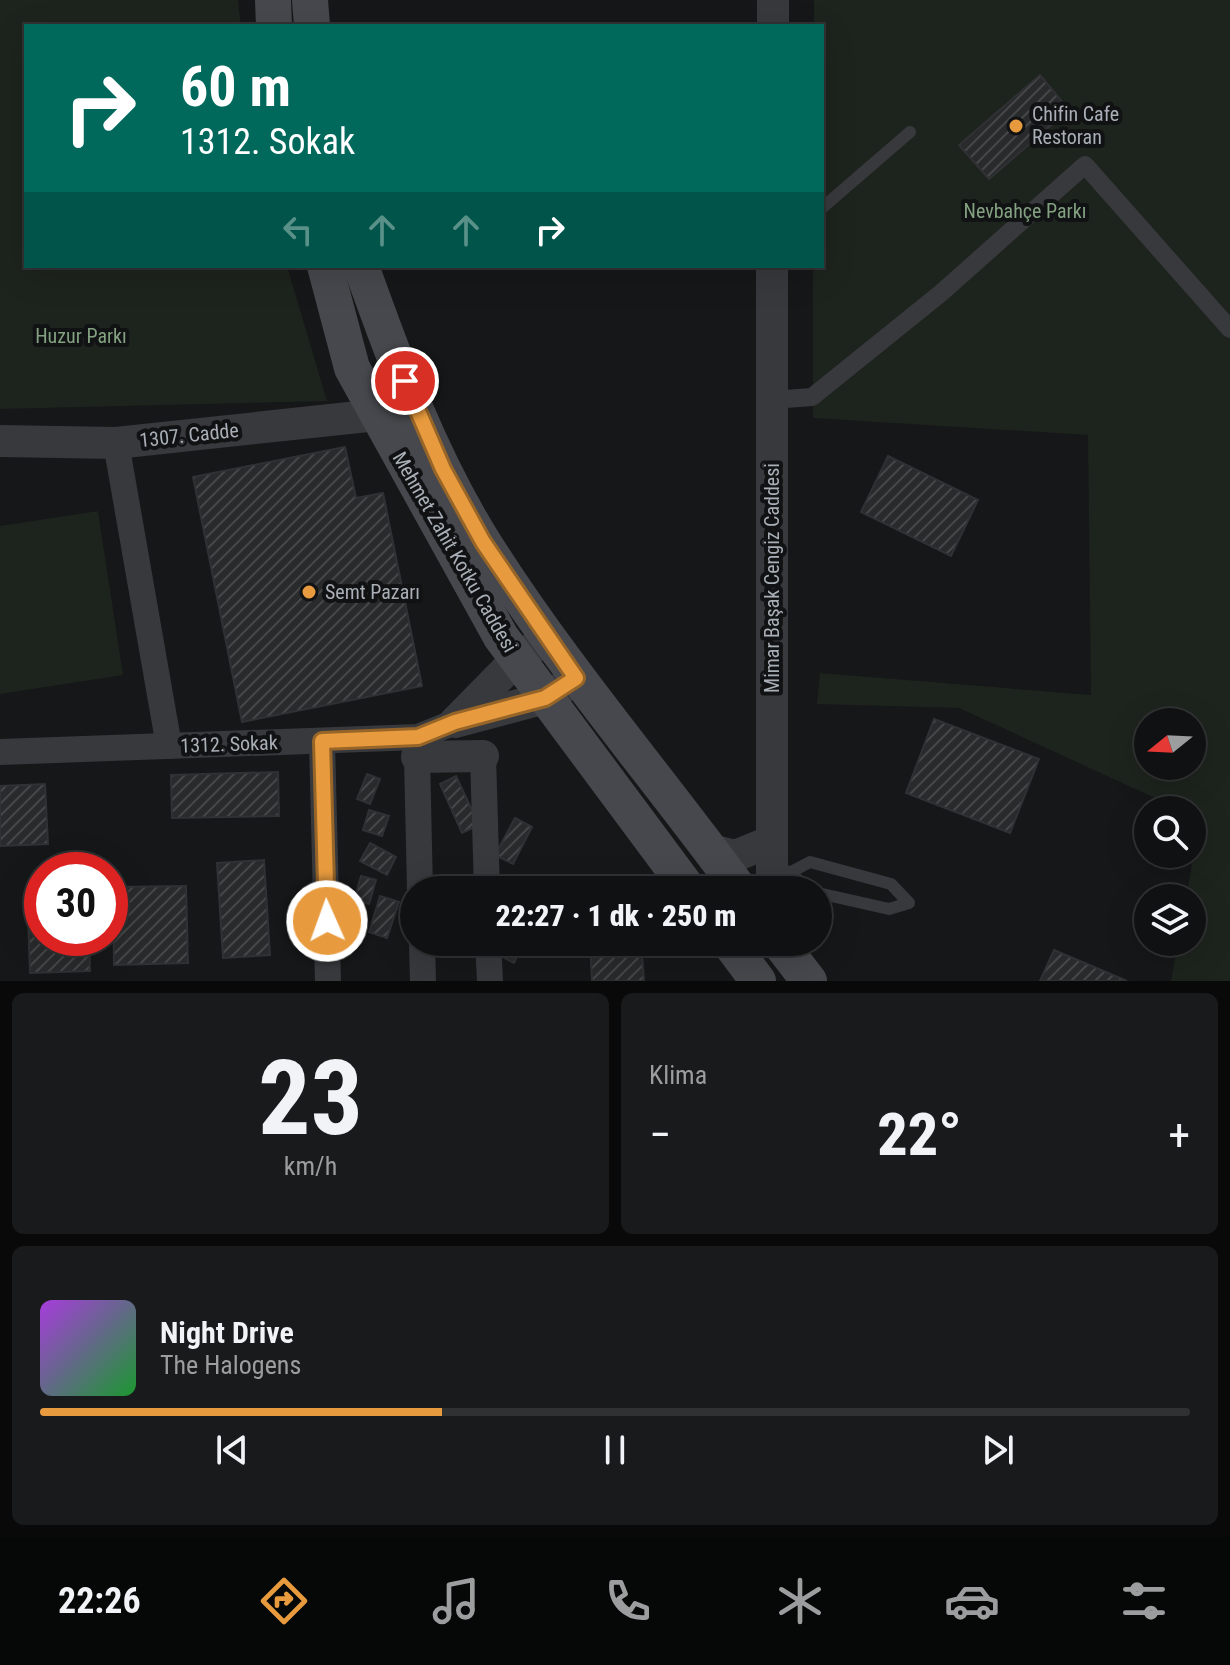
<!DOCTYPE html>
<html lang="tr">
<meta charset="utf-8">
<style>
body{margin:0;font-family:"Roboto Condensed",sans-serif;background:#191a1b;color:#f1f3f6;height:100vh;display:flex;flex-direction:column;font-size:30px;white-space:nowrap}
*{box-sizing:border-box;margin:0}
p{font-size:26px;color:#9c9d9f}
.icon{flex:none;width:44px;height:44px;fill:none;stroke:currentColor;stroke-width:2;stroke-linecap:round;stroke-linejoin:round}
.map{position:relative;height:981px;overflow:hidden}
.side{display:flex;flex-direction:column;gap:12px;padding:12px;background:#09090a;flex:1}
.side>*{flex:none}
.top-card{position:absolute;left:24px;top:24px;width:800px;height:244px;border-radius:0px;box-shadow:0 8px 32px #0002,0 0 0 2px #303132;background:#00695c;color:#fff;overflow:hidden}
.needle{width:52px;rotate:252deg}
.tools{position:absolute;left:1134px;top:708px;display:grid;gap:16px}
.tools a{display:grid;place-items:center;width:72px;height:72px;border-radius:50%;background:#101112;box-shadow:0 8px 32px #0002,0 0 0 2px #303132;font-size:40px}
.speed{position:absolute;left:24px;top:852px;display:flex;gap:16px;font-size:40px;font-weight:700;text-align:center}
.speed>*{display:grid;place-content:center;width:104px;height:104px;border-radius:50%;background:#101112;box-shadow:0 8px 32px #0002,0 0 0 2px #303132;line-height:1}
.speed .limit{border:12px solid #d22;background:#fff;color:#111}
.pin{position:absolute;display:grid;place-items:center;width:68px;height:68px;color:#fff;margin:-34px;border:4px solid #fff;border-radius:50%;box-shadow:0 2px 8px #0007}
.me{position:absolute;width:88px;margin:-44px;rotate:358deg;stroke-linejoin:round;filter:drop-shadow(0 0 6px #0008)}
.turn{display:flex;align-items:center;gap:28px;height:168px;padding:0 24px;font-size:36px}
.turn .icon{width:104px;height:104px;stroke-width:2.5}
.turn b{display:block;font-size:56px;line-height:68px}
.lanes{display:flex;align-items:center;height:76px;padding:0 24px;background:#0003;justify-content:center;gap:40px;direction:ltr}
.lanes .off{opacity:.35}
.big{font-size:60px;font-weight:800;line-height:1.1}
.side .card{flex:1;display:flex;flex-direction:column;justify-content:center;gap:12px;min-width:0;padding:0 28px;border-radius:12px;background:#191a1b}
.side .dial{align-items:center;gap:0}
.dial b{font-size:104px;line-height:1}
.song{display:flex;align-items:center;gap:24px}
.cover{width:96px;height:96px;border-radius:12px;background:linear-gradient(135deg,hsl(280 70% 55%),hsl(130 70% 35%))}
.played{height:8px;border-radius:4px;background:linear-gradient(90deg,#e89b3e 35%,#303132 35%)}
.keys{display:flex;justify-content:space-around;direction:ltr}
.heat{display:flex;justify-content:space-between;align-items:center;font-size:44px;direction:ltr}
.side .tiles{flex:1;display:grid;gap:12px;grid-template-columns:1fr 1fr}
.card:last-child{grid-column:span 2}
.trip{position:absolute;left:400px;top:876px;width:432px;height:80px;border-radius:40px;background:#101112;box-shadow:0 8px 32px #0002,0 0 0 2px #303132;font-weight:800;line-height:80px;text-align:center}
.menu{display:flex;height:128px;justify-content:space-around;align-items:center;background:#060707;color:#9c9d9f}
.menu .icon{width:56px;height:56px}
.menu .current{color:#e89b3e}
.menu b{font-size:36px;color:#f1f3f6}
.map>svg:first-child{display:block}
</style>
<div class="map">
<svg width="1230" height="981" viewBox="0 0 1230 981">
<defs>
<pattern id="building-hatch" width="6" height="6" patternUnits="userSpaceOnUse" patternTransform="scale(2)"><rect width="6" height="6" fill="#292a2c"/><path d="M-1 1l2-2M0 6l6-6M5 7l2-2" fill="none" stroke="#454648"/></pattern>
</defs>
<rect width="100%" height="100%" fill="#161718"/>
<g fill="#1d231d" fill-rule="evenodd">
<path d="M0,0h238l3,26h-215v240h261l40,135 -327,8z"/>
<path d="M814,0h416v981h-59l7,-39h14v-44h-6l14,-79 -8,-4v-5h-11l-222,-102 -142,-4 3,-31 271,22 -3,-260 -275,-17v-152h9v-240h-8zM1148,722h44v44h-44z"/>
<path d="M98,511l25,164 -123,19v-168z"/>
</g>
<g fill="url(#building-hatch)" stroke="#303134" stroke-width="2">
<path d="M1040,75l29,35 -80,69 -30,-34z"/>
<path d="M345,447l11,51 27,-5 39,193 -180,36 -49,-245z"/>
<path d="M888,456l90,44 -27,56 -90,-44z"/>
<path d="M934,719l105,40 -29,74 -104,-40z"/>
<path d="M278,772l1,44 -107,2 -1,-43z"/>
<path d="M367,774l13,5 -10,25 -13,-5z"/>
<path d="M456,776l23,49 -17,8 -22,-49z"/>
<path d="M45,784l3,60 -48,2v-60z"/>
<path d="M369,810l20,6 -7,20 -19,-6z"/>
<path d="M515,818l17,9 -19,37 -18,-9z"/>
<path d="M370,843l26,14 -9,18 -27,-14z"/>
<path d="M264,860l6,95 -47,3 -6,-95z"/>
<path d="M361,876l15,4 -7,24 -15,-4z"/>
<path d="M186,886l2,77 -74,2 -1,-78z"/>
<path d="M27,887h15v51h47l1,33 -60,2z"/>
<path d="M380,896l19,6 -12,36 -18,-6z"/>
<path d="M497,942h27l-10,21 -21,-11z"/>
<path d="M590,942h51l3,39h-52z"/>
<path d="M1054,950l73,31h-87z"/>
</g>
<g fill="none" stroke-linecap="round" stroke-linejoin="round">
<g stroke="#38393d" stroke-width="12">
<path d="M822,208l88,-76"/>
<path d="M775,870l16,2 19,-10 81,22 18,19 -20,6 -71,-16"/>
<path d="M791,872l16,18"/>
</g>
<path stroke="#38393d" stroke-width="18" d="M772,400l40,-3 129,-104 144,-128 145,164"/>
<g stroke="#38393d" stroke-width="26">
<path d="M116,443l53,303"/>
<path d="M322,741l6,240"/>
<path d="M0,752l418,-15 37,-15"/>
<path d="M483,756l4,134"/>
<path d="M417,757l3,133"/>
<path d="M422,942l1,39"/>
<path d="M488,942l2,39"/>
</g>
<g stroke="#38393d" stroke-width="32">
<path d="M773,26v-26"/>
<path d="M0,441l116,2 261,-28"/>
<path d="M457,720l60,-61 31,-22"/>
<path d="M455,722l90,-24 20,-12"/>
<path d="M417,757l66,-1"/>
<path d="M711,850l24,6 37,-15"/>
<path d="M772,890v-624"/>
</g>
<g stroke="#46484d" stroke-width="36">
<path d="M273,0l1,26"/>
<path d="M310,0l2,26"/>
<path d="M325,266l27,102 149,269 188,253"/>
<path d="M361,266c34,95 69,191 123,277 77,122 171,231 256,347"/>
<path d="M729,942l29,39"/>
<path d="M779,942l30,39"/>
</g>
</g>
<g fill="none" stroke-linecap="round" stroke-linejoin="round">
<defs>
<path id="route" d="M327,921l-5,-180 96,-4 37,-15 90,-24 31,-20 -93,-136 -40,-73 -38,-88"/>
</defs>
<use href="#route" stroke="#976528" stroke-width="20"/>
<use href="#route" stroke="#e89b3e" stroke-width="14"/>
</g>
<g fill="#e89b3e" stroke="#111213" stroke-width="3">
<circle cx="1016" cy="126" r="8"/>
<circle cx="309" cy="592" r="8"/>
</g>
<g text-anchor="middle" stroke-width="8" stroke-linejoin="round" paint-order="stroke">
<g font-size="20" fill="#a9afb7" stroke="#111213" text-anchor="start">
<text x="1032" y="121">Chifin Cafe<tspan x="1032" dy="23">Restoran</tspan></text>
<text x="325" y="599">Semt Pazarı</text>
</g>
<g font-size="20" fill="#83a181" stroke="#111213">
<text x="1025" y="218">Nevbahçe Parkı</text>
<text x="81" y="343">Huzur Parkı</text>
</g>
<g font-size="20" fill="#a9afb7" stroke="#111213">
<text transform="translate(189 435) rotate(-6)" y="7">1307. Cadde</text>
<text transform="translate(455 552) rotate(60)" y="7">Mehmet Zahit Kotku Caddesi</text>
<text transform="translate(772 578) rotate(-90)" y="7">Mimar Başak Cengiz Caddesi</text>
<text transform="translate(229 744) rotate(-2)" y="7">1312. Sokak</text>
</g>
</g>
</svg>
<div class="tools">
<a><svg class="needle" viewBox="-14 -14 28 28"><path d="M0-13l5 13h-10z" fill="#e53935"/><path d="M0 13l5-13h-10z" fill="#9c9d9f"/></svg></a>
<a><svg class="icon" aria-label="search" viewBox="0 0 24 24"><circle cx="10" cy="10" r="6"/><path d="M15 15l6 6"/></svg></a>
<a><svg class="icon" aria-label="layers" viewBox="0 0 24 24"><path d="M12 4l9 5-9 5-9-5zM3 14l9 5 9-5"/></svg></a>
</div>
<div class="speed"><div class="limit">30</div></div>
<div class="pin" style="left:405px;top:381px;background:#d93025"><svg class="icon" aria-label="arrive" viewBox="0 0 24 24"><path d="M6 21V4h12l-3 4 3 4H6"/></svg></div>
<svg class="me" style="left:327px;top:921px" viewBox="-20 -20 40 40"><circle r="17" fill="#e89b3e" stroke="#fff" stroke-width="3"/><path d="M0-11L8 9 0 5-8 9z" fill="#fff"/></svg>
<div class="trip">22:27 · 1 dk · 250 m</div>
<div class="top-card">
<div class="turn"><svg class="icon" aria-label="right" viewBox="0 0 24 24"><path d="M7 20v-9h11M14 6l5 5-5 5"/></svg><div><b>60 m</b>1312. Sokak</div></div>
<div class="lanes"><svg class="icon off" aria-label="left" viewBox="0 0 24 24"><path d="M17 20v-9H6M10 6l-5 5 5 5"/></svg><svg class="icon off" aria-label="ahead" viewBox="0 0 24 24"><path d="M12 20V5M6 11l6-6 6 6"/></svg><svg class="icon off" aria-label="ahead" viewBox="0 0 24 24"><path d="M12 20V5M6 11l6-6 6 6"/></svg><svg class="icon" aria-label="right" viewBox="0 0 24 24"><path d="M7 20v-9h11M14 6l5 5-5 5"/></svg></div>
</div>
</div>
<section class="side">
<div class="tiles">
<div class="card dial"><b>23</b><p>km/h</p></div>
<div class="card"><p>Klima</p>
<div class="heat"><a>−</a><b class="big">22°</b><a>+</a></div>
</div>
<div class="card">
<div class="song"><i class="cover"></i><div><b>Night Drive</b><p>The Halogens</p></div></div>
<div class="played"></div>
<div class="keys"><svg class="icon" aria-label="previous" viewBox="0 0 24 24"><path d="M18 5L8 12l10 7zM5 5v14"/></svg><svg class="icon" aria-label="pause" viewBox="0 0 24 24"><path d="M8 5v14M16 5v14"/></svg><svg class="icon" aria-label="next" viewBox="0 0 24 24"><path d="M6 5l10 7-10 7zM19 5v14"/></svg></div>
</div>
</div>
</section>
<nav class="menu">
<b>22:26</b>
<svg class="icon current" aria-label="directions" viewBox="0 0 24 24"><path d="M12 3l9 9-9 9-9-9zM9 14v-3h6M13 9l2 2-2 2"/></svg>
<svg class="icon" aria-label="music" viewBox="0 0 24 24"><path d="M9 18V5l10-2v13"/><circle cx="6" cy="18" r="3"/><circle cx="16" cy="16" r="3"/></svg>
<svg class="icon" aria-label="phone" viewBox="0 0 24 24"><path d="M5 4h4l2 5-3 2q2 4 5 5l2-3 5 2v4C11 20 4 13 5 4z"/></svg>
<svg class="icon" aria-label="climate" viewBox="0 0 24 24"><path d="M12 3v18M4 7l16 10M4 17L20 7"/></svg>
<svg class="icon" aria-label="car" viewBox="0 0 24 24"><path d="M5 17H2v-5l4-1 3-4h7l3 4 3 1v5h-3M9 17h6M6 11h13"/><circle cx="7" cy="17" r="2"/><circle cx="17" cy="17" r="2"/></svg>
<svg class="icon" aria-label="filters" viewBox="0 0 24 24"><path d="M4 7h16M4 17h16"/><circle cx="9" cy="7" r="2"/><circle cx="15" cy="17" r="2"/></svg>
</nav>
